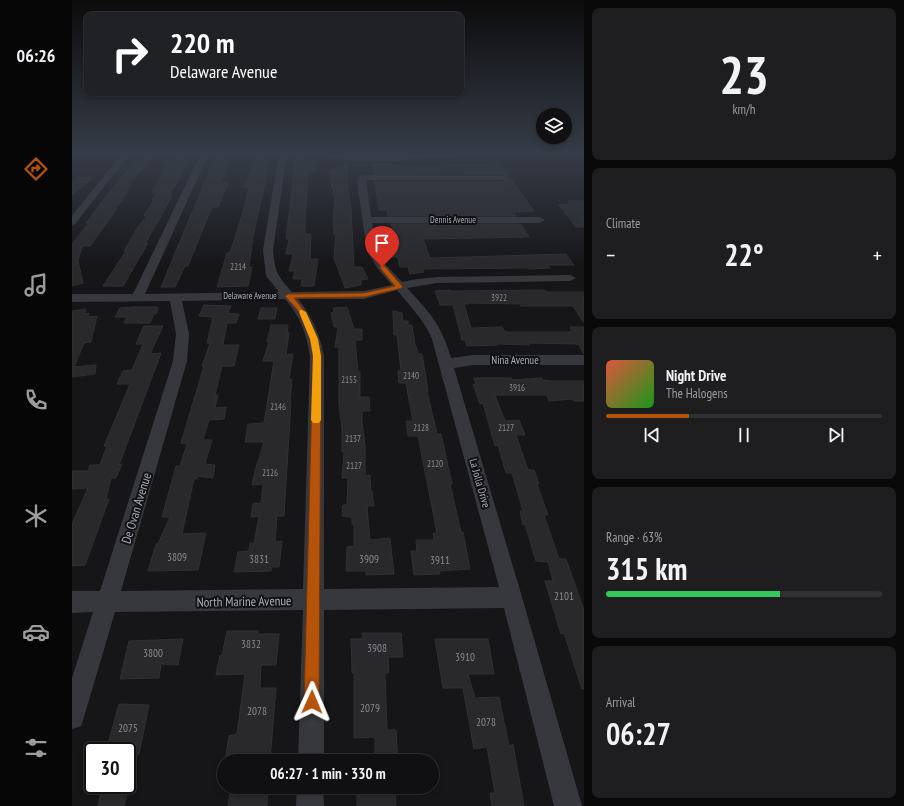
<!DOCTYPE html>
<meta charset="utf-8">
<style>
body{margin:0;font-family:"PT Sans Narrow",sans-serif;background:#1e1e20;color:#f1f3f6;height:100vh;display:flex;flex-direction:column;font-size:15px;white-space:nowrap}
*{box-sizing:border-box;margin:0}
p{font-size:13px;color:#9c9d9f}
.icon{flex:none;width:22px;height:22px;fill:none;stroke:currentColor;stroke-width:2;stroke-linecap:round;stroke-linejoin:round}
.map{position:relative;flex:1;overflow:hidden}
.drawer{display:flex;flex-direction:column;gap:8px;padding:8px;background:#09090a;width:320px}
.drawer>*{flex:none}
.top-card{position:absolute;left:12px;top:12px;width:380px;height:84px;border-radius:8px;box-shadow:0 2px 6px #0003,0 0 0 1px #303032;background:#202124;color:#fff;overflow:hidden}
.tools{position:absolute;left:464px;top:108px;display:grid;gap:8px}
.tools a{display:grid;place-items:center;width:36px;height:36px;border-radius:50%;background:#101012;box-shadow:0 2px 6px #0003,0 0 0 1px #303032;font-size:20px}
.speed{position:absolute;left:12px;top:742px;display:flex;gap:8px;font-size:20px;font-weight:700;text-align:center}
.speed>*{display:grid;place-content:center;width:52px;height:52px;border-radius:50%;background:#101012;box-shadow:0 2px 6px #0003,0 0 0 1px #303032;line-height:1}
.speed .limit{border:2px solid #111;border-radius:6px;background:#fff;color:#111}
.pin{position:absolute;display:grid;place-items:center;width:34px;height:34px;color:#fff;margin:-41px -17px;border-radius:50% 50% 50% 0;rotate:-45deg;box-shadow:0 0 4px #0007}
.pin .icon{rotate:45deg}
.me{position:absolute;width:44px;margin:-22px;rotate:1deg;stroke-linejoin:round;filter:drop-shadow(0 0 3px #0008)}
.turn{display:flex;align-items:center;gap:14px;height:84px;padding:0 20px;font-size:18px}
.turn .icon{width:52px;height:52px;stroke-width:2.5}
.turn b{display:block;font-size:28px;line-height:34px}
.big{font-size:30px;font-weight:700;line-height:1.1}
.drawer .card{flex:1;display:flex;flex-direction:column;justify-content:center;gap:6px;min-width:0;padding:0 14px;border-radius:8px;background:#1e1e20}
.drawer .dial{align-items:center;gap:0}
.dial b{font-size:52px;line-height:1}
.song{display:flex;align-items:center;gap:12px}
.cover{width:48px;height:48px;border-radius:6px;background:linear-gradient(135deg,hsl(10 70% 55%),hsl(120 70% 35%))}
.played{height:4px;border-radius:2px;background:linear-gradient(90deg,#b45309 30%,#303032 30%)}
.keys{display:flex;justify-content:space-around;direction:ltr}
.heat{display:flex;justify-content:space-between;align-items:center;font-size:22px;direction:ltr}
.charge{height:6px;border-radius:3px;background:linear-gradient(90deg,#34c759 63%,#303032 0)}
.trip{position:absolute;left:145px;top:754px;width:222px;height:40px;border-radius:20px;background:#101012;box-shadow:0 2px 6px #0003,0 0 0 1px #303032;font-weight:700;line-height:40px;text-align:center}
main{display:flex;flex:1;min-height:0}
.tab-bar{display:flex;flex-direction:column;width:72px;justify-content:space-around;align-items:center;background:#060607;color:#9c9d9f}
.tab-bar .icon{width:28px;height:28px}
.tab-bar .active{color:#b45309}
.tab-bar b{font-size:18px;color:#f1f3f6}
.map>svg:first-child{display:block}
</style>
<main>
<nav class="tab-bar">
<b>06:26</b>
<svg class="icon active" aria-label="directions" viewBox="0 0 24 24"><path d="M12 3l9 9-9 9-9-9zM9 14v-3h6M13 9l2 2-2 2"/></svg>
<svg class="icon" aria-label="music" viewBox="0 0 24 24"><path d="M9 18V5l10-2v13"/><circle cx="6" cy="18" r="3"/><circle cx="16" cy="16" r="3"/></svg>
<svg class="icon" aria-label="phone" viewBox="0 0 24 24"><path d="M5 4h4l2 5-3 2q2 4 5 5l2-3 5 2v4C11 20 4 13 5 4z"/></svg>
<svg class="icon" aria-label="climate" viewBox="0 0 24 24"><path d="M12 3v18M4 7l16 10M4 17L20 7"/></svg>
<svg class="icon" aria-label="car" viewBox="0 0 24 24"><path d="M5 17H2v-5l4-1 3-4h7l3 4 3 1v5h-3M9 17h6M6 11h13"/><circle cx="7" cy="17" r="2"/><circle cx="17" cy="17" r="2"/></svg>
<svg class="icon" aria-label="filters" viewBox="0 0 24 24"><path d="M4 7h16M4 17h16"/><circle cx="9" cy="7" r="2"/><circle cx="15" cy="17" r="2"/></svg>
</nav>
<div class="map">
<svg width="512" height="806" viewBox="0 0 512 806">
<rect width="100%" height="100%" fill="#161618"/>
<path fill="#222225" d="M254,153h216l5,7 -222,-1z"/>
<g fill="#29292c" stroke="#303034">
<path d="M74,153h3l4,4 -24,26h3l-21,34 -21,29h-8l-4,15 5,22 -11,3v-42l17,-21h-3l24,-32 17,-20z"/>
<path d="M108,153h12l-16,31 -7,10h3l-3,5 2,-1 -26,46 3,-1 -25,43h-20l23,-35h-2l14,-24 8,-10 -2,-2 10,-15h-2l5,-8h-5l21,-36h5z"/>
<path d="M145,153h13l-1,4h1l-9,26h7l-10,24h-6l-24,59h-3l-10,21h-14z"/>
<path d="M185,153h9l-1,4h3l-2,21 -13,59 -4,30h3l-4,19 -31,1 10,-34h3l14,-44 5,-22h-5z"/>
<path d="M224,155h13l-1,6 7,-1v11h-7l-3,53v10h6l-1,25h8l-4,27h-13l1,-7h-9l2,-8h-6l4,-17h-7l3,-15h-3z"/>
<path d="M301,164h20l10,2 97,-2 34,47 -21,1 3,4h-128l-1,-6h-8l-4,-28h128l5,-5 -5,-3h-129z"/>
<path d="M275,165l1,24 3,20 3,58h8l6,12 -7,1v5l-16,3 -11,-30 2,-24h-2l-1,-11 2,-28h-2l1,-6h-2l-2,-18z"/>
<path d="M5,177l15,1 -20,17v-13z"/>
<path d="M496,201h16v26h-8l-17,-22 12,-1z"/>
<path d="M319,224h130l8,13 -106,2 7,19 136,-4 8,11h-27l3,3 -21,1 -1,-1 -106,1 2,3 -14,2 -2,-7h-8l-2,-10h-6l-7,-28h8z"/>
<path d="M378,290l1,1 93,-1 3,2h37v31l-11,-17h-52l-1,-2 -52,-1 1,1h-5l7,24 31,-1 3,5h67l-2,-5h14v27l-5,-9 -3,-1 -47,-1v2l-32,-1v1l-30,1 -2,-6h-3l-9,-35h-13l-5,-14z"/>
<path d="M132,305l27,1 -3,7 11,1 -3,9h-9l-4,22h16l-5,21h-12l-7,29h3l-3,13 11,-1 -2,12 -15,1 -6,20h9l-7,24 10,1 -2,13 -16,-2v3h-3l-12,55 24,-1 -8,37 -50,1 8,-27h2l12,-27h-8l14,-51h4l7,-22 -6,-1 23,-77h-2l8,-23h-3l6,-26 -14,-1z"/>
<path d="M63,307h23l-1,6 -3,1 -4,9h-26l3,-6h-12l5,-9z"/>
<path d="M275,307l7,22h8v11h-7l3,32h2v25h9l1,14h-8v11l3,24v30l5,-1 1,16h1l2,15h-7l3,34 20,-2 4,36 -28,1v-4h-20l1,-24 7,-1v-22h-2v-7l-10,-1 1,-11h4l1,-27h-6l2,-26h-2v-23l-3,-25v-57h-4l3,-20h-4l-3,-14 3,-1 -1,-4z"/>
<path d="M189,308h16l-2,11h-17z"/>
<path d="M14,309l-1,5 4,-1 -1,4 9,-1 -6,26 -7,1 -10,24 22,-2 -1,9 -23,3v-66z"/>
<path d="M321,311l9,2 1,8h5v4h4l3,21h1l2,8h4l6,37h-1l10,43h4l11,50h-2l11,48h2l7,37 -31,2 1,3 -26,1 -3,-24h6l-1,-11h18l-1,-7h4l-19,-97h-10l-2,-15h7l-7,-38h-7l-1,-12h3l-4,-36h-3z"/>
<path d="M199,325h17l-1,8h2l-3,22 7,-1 -4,25h3l-2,22h1l-7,115h-7l-2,26 7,-1 -3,26h-7l-1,4 -37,1 4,-20 11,-1 1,-8h4l5,-27 -8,1 2,-13 8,-1 2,-19 -11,1 3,-14 9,-29h-19l3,-18 16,-1 10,-62h-11l6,-19h-2z"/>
<path d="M72,326h19l-13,28 11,-1 -42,112 3,-1 -6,14h-5l-5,21h3l-24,66 -13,1v-42l16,-36 -16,1v-18h16l2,-6h10l7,-19h-3l26,-62h-13l6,-13 9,-1 11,-26h-7z"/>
<path d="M402,378h37l2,2 29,-2v2l9,1h33v20h-10l-1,-2 -24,2 -2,-6h-52l10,26 14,-1 6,15h-9l12,35h6l5,14h-2l11,31h-4l15,44h7l18,51v79h-2l-18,-56 -3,1 -16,-53h8l-5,-19 -12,-1 -11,-37 -2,1 -3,-14h3l-11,-38h-6l-8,-28 -3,1 -12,-43 -3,1 -7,-20 3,1z"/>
<path d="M155,631h31l-1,3h22l-3,31h-15l-1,23h16l-6,73h-45l4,-25 8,-2 8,-60 -29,1 4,-20 2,1z"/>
<path d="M290,633h39l2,24h-15l1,16h-4l2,57h9l2,31h-23v-24l-21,1v-65h-2l-1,-34h12z"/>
<path d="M111,639l-5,26 -17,-1 -2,14 -39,1 9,-38z"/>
<path d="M363,639h53l6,35h-26l7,24 24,-1 10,49 4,-2 11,62h-32l-2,-13h5l-8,-46 -13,2 -11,-61h-20z"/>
<path d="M47,704l30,1 -10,49h-12v-3h-21z"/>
<path d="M55,785h2l-5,21h-26l4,-19z"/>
<path d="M159,787h37l-1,19h-39z"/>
<path d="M285,787h38l1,19h-39z"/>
</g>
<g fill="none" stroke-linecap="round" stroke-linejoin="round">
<g fill="#37383d" fill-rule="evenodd">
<path d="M50,153h8l-55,71 -3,1v-9z"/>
<path d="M129,153h8l-64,141 134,-2 -13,-16 -3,-26 16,-97h8l-14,97c2,22 4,25 19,42l72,-1 28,-6 -14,-16 -11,-18 -10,-70 2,-5 7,-1 137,1 4,2 -4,2h-137l5,37h169l5,3 -5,3h-168l5,28 9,14 16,17 15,-3 20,-2 133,-2 6,3 -6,3 -133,2 -30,5c23,25 34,36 44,70l22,-3h111v10h-111l-19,3 68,229 60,209h-28l-50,-198 -180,2v151h-26l5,-151 -188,2 -31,105 -3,9 -9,3v-51l21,-66 -21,1v-22h28l73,-230 3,-27 -6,-33 -98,1v-8h61zM325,290c13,16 27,30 35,49l67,248 -175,2v-233c-4,-21 -12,-40 -26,-57h66zM213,299c16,19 21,33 25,57l-7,233 -182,2 66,-230 2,-27 -7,-33z"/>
<path d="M254,153h8v2l18,-2v3l4,1h44l5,-2 48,-2 1,3 -4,2 -44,1 -5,2h-45l-8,-2h-21z"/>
<path d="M225,787h26l1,19h-28z"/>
</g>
</g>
<linearGradient id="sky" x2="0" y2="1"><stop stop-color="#0c0c0d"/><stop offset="0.58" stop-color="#363c48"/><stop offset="1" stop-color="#363c48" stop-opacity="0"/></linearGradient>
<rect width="512" height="266" fill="url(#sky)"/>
<path fill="#b45309" stroke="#753606" d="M308,265h4l18,21v2l-38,9 -70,1c16,18 22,34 27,58l-2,346 -2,6 -5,2 -5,-2 -3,-6 9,-346 -3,-17 -10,-26 -15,-17 3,-2 76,-1 31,-7 -15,-18z"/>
<path fill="#f59e0b" d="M228,310h2l4,2 12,27 3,17v64l-2,3h-6l-2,-3 2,-64 -3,-17 -11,-27z"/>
<g text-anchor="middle" stroke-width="4" stroke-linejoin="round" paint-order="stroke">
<g font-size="9" fill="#a8adb8" stroke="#111113">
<text x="381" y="223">Dennis Avenue</text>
<text x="178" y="299">Delaware Avenue</text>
</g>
<g font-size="9" fill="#888b94">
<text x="166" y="270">2214</text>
<text x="427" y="301">3922</text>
<text x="339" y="379">2140</text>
<text x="277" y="383">2155</text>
<text x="445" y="391">3916</text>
<text x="206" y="410">2146</text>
<text x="349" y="431">2128</text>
<text x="434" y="431">2127</text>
<text x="281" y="442">2137</text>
<text x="363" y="467">2120</text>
<text x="282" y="469">2127</text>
<text x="198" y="476">2126</text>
</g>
<g font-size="11" fill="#a8adb8" stroke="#111113">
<text x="443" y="364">Nina Avenue</text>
<text transform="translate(408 483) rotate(74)" y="4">La Jolla Drive</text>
</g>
<g font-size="11" fill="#888b94">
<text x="105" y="561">3809</text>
<text x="187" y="563">3831</text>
<text x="297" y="563">3909</text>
<text x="368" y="564">3911</text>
<text x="492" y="600">2101</text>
<text x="179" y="648">3832</text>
<text x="305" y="652">3908</text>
<text x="81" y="657">3800</text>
<text x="393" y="661">3910</text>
<text x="298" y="712">2079</text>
<text x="185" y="715">2078</text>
<text x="414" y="726">2078</text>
<text x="56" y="732">2075</text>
</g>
<g font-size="13" fill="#a8adb8" stroke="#111113">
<text transform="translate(64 508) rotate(-73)" y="5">De Ovan Avenue</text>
<text transform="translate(172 601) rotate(-1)" y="5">North Marine Avenue</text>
</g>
</g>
</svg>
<div class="tools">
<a><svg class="icon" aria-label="layers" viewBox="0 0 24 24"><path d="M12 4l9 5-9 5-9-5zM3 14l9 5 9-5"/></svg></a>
</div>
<div class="speed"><div class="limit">30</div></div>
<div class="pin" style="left:310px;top:267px;background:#d93025"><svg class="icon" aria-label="arrive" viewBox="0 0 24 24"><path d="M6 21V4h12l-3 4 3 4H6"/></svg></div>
<svg class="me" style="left:240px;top:702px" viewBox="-20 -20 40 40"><path d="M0-17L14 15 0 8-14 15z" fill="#b45309" stroke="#fff" stroke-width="4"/></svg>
<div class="trip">06:27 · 1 min · 330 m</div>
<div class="top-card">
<div class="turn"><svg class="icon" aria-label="right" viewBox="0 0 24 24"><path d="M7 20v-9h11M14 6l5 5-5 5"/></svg><div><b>220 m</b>Delaware Avenue</div></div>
</div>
</div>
<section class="drawer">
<div class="card dial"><b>23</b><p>km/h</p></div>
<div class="card"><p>Climate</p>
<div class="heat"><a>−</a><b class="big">22°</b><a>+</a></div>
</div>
<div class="card">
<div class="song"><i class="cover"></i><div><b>Night Drive</b><p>The Halogens</p></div></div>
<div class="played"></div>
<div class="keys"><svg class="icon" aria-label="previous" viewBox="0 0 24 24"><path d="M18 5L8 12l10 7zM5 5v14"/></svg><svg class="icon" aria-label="pause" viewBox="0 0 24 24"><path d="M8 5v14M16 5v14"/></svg><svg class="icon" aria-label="next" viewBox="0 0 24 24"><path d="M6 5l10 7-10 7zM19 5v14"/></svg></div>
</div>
<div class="card"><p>Range · 63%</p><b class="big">315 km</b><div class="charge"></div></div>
<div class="card"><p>Arrival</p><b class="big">06:27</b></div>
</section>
</main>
